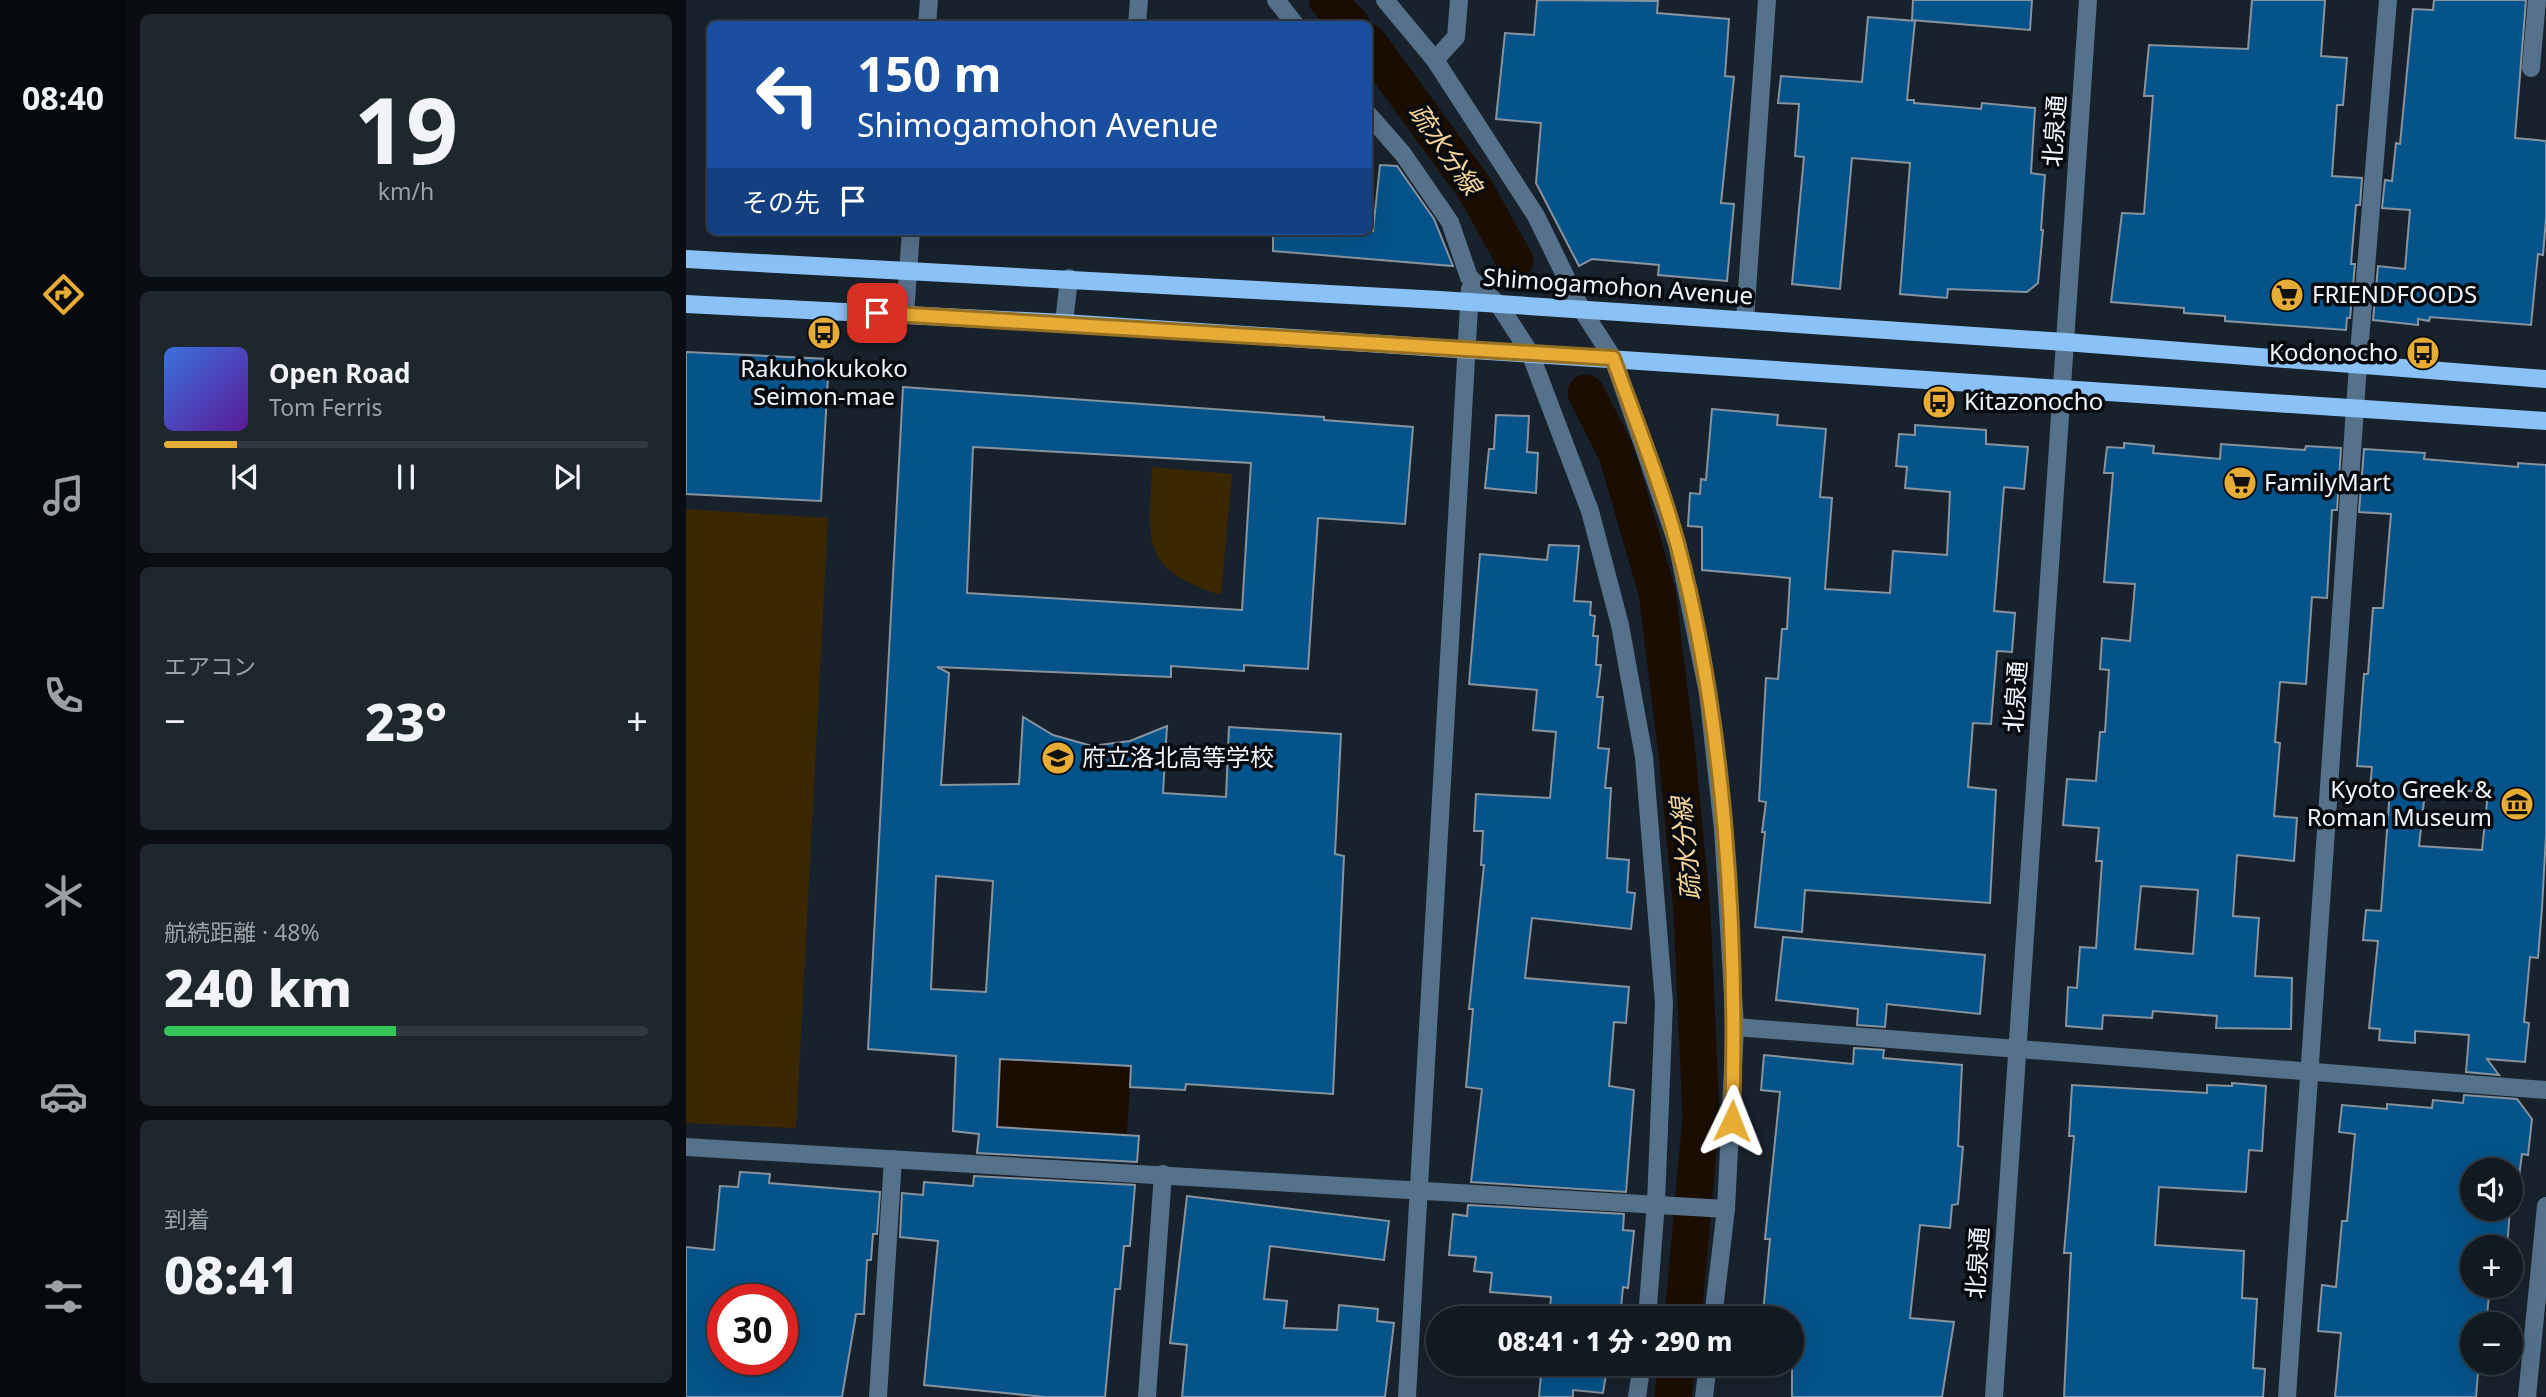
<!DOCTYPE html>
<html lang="ja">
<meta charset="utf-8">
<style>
body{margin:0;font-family:"Noto Sans","Noto Sans JP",sans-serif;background:#1f272e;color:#f1f3f6;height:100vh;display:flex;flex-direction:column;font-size:26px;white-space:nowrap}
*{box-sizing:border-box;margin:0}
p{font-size:23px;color:#9ca1a5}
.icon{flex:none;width:38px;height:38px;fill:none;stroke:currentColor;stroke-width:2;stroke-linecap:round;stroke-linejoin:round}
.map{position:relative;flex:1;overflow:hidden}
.drawer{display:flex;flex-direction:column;gap:14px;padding:14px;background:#0a0e12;width:560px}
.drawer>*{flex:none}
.guide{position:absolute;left:21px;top:21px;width:665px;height:214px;border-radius:10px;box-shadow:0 7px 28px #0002,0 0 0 2px #31383f;background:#1a4fa0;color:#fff;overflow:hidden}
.fabs{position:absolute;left:1774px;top:1158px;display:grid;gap:14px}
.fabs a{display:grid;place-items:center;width:63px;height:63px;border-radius:50%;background:#121a21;box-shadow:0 7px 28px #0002,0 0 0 2px #31383f;font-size:35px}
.speed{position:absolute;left:21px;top:1284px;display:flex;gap:14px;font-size:35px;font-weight:700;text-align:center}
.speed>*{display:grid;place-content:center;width:91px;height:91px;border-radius:50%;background:#121a21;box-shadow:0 7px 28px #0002,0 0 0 2px #31383f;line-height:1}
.speed .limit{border:10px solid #d22;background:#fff;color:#111}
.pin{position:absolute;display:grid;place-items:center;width:60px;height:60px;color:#fff;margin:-30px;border-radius:14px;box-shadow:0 4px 10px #0006}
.me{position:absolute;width:77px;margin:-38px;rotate:2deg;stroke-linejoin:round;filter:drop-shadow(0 0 5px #0008)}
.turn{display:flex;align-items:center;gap:24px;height:147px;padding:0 35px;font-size:32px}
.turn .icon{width:91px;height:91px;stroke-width:2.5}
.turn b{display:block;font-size:49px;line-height:60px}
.then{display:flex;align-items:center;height:66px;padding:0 35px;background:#0003;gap:14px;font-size:26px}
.big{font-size:52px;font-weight:800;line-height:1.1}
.drawer .card{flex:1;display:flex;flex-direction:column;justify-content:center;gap:10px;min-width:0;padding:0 24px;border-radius:10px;background:#1f272e}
.drawer .dial{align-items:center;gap:0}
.dial b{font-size:91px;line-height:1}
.song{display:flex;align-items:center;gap:21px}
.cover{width:84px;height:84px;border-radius:10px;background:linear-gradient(135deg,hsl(220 70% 55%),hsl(270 70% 35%))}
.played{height:7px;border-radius:4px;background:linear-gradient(90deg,#e6ac36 15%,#31383f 15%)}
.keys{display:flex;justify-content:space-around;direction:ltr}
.heat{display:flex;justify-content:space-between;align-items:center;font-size:38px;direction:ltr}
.charge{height:10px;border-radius:5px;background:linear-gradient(90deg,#34c759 48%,#31383f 0)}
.trip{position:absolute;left:740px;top:1306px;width:378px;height:70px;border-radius:35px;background:#121a21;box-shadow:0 7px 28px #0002,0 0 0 2px #31383f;font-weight:800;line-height:70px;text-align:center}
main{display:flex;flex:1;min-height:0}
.dock{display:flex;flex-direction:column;width:126px;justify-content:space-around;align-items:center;background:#070a0d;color:#9ca1a5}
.dock .icon{width:49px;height:49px}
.dock .selected{color:#e6ac36}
.dock b{font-size:32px;color:#f1f3f6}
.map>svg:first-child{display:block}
</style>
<main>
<nav class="dock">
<b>08:40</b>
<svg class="icon selected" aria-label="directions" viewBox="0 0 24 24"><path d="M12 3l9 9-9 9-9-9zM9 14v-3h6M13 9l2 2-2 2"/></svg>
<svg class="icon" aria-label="music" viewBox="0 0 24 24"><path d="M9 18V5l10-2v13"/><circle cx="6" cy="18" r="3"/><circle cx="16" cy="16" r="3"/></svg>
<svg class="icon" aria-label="phone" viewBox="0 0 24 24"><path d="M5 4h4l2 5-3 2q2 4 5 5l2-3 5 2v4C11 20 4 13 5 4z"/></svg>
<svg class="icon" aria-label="climate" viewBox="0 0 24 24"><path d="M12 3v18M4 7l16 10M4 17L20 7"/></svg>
<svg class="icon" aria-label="car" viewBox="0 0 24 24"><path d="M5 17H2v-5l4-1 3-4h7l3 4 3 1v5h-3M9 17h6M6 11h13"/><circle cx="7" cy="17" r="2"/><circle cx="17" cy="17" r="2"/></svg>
<svg class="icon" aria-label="filters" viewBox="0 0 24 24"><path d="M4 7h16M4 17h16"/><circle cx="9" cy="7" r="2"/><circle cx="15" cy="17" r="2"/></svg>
</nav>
<section class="drawer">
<div class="card dial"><b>19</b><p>km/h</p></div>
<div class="card">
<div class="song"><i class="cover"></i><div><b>Open Road</b><p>Tom Ferris</p></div></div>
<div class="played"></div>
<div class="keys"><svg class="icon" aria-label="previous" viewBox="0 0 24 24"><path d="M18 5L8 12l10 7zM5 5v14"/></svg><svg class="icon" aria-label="pause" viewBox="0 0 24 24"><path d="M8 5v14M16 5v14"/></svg><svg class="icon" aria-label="next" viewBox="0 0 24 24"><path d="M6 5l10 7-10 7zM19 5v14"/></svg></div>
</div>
<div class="card"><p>エアコン</p>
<div class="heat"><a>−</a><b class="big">23°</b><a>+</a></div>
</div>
<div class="card"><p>航続距離 · 48%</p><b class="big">240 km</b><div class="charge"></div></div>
<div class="card"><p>到着</p><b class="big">08:41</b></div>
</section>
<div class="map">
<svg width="1860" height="1397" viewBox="0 0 1860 1397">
<rect width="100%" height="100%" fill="#18222c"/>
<g fill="#3c2800">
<path d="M466,467l80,7 -11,121c-82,-26 -72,-53 -69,-128z"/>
<path d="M0,509l142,9 -32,610 -110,-5z"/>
</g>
<path fill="#1b0e00" d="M314,1059l131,7 -4,69 -130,-8z"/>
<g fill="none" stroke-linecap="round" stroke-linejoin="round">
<g stroke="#1b0e00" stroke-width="37">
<path d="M641,0l24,24"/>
<path d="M682,42l107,147 40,72"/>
<path d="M900,393l31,61 40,138 20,162 15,157 9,206 -18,201"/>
<path d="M987,1397l4,-34"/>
</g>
</g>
<g fill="#04538a" stroke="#87939f" stroke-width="2" fill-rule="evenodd">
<path d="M851,0l121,1 -1,12 72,6 -4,57 9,1 -13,126 13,1 -7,77 -69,-6 1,-10 -67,-6 -13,7 -43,-83 5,-60 -45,-4 9,-86 29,2z"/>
<path d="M1227,0h119l-2,30 -118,-10z"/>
<path d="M1566,0h73l-4,56 26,2 -4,47h-6l-5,71 30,2 -2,27h-4l-5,59h4l-5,54h-3l-1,12 -121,-9v-5l-41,-3v-5l-73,-6 11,-89 22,1 9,-118h-9l5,-51 99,4z"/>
<path d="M1748,0h92l-11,138 31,3v78l-3,36 -5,-1 -7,71 -101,-8 -1,4 -11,-2v6l-45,-5 5,-54 27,3 5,-59 -28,-2 3,-28 7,1 4,-38 4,1 13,-135 20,1z"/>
<path d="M1182,17l47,4 -8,79h7v3l67,6 1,-6 53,5 -4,65 14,2 -4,55h2l-5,53 -11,9 -79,-3 -1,9 -47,-4 10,-131 -58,-5 -12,131 -48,-5 12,-127 -9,-1 4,-52 -21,-1 3,-27 81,6z"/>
<path d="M694,165l17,1 37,53 19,47 -180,-15v-20h100z"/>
<path d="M0,352l143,7 -8,142 -135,-7z"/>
<path d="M217,387l421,30v3l89,7 -8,97 -87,-6 -10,151 -64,-4v6l-73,-5v11l-234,-10 12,6 -8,112 78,-1 4,-67 30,18 39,11 38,-5 37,-15 -4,67 63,4 3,-70 112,7 -6,120 9,2 -11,238 -147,-10 -1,6 -55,-3 1,-21 -131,-7 -3,68 142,9 -2,26 -160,-9 2,-19 -26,-3 3,-75 -88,-7zM287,447l278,16 -9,147 -275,-17zM250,876l57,5 -7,111 -55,-3z"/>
<path d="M1026,409l66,6 -1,10 49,4 -6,68 12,1 -7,91 65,4 3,-42 54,4 3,-63 -45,-4 2,-21 -11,-1 3,-32 16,1v-10l71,5v14l42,3 -4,42 -20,-2 -10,124 21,2 -3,39 -15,-1 -6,73 -18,-1 -5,64 28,3 -6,113 -185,-13 -3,42 -47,-5 10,-95h-3l4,-30 -7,-1 7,-123 12,1 4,-50h5l3,-51 -88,-8v-43l-14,-1 2,-33 10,1 1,-15 5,1z"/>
<path d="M810,415l33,1 -2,36 11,1 -2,40 -51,-5 4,-39h5z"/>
<path d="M1438,443l30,3 -1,7 67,6 1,-15 84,6 1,-4 35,2 -4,62h-5l-5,88 -15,-1 -6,87 -26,-2 -5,60 5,1 -6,73 23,2 -3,43 -57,-6 -4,61 26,2 -4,58 37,2 -1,51 -75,-1 1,-12 -64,-5 -1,7 -49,-3 -1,14 -36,-3 2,-39 9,1 3,-41 16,1 6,-87h-6l3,-33 -36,-3 4,-46 29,2 4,-49h5l4,-62 -9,-1 2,-31 28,3 5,-57 -31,-2 9,-109h-9l3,-26 17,1zM1455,886l57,4 -5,64 -58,-5z"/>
<path d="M1678,449l61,4 -1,6 94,8v-4l28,2v370l-4,73 -4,50 -8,-1 -6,65 5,1 -4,39 -38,-3 12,16 -33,-3 3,-37 -54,-4v12l-36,-3 1,-11 -11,-1 9,-87 -15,-1 3,-30 15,1 9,-121 -20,-2 2,-21 -15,-1 7,-92h4l5,-66h10l8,-94 -32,-2zM1747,789l55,3 -6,58 -63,-4 6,-54 7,1z"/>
<path d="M863,545l30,1 -5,55 17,1 -1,13 5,1 -2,20h5l-2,29h5l-4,32h6l-5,51 11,1 -4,39h6l-4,70 22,2 -2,32 8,1 -4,36 -99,-11 -7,60 104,9 -3,36 -12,-1 -5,64 25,4 -8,102 -155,-10 11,-93 -16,-2 7,-78h-4l15,-144h-3l2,-34h-9l2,-37 74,4 6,-66 -23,-2 4,-40 -68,-6 11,-130 67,6z"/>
<path d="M1097,937l202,18 -5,59 -93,-10 -2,23 -28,-2 1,-16 -82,-9z"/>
<path d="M1168,1048l30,2 -1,8 79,7 -4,81 5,1 -5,57 -6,1 -2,23 -30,-3 -10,93 44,4 -12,75h-150v-82l-29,-2 7,-74h-5l15,-147 -19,-2 3,-35 89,9z"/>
<path d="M1546,1083l34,3 -4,65 -13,-1 -3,42 -87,-5 -4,58 89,6 -2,47 15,1 -4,69 12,1 -2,28h-199l7,-144h-7l10,-117h-5l3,-51 135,8v-8l25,1z"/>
<path d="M1778,1095l53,4 15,20 -4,36 -6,-1 -3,23h-6l-2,22v-28h-38v38h37l-3,39h-34v38h17l-4,39h-13v38h9l-1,11 -3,-1 -2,24h-141l6,-64 -23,-2 4,-46 14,2 6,-66h5l8,-87 -16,-2 3,-27 45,4v-5l45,4 1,-8 30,3z"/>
<path d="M54,1172l30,2 -1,9 111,9 -3,42h-4l-2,26h-4l-3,54h-8l-14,83h-156v-150l28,3 6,-64 18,1zM37,1300h59v9h3l-3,51h-59z"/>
<path d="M288,1176l161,9 -5,61h-6l-4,43h-5l-10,108h-60l-121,-12 14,-144 -38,-4 2,-44 21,2 1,-13 49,4z"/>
<path d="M501,1196l202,25 -5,39 -114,-14 -6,53 23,2 -3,27 53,2 2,-25 39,4 -1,12 17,2 -9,74h-203l5,-52 -17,-2z"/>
<path d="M782,1205l156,9 -1,16 11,1 -6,57 -5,-1 -3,31h-71l2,-21 -61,-5 2,-19 -18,-2 2,-14 -27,-2 4,-41 14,2z"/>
<path d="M856,1363h73v6l-8,-1 -4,25 -30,-3v7h-34z"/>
</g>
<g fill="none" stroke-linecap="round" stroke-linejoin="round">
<g stroke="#56718a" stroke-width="18">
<path d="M590,0l19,24"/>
<path d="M699,0l50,60 101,156 46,94 31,48 64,185 31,150 15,136 12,198 -9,182 -13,109"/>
<path d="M241,24l2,-24"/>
<path d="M451,24l2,-24"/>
<path d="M749,60l21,-23 3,-37"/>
<path d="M1845,68l6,-68"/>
<path d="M682,114l35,40 47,68 19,55 30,28 31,48 60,158 30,114 24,132 20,246 -8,200 -9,115"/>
<path d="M219,314l6,-83"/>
<path d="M1059,320l22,-320"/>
<path d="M378,323l5,-45"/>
<path d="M1049,1027l811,63"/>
<path d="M0,1147l1040,62"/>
<path d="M192,1397l15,-238"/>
<path d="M461,1397l16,-223"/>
<path d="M721,1397l63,-1108"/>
<path d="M951,1397l5,-34"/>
<path d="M1018,1397l4,-34"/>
<path d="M1308,1397l94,-1397"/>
<path d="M1601,1397l71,-1032 30,-365"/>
<path d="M1841,1397l19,-191"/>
</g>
<g stroke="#8ac2f7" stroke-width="18">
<path d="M0,259l754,41 625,42 481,37"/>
<path d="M0,304l378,19 1482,98"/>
</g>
</g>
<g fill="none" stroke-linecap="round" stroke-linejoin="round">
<defs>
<path id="route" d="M191,313l736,45c22,61 47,123 64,185 48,179 61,393 55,578"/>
</defs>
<use href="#route" stroke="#967023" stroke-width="18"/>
<use href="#route" stroke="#e6ac36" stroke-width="12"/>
</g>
<defs>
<symbol id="supermarket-disc" viewBox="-11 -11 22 22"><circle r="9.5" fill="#e6ac36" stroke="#070b0f"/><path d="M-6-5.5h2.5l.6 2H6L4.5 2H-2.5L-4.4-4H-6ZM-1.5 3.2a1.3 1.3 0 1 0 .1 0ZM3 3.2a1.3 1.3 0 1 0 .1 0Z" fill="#111"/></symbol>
<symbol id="bus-disc" viewBox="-11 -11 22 22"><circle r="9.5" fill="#e6ac36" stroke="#070b0f"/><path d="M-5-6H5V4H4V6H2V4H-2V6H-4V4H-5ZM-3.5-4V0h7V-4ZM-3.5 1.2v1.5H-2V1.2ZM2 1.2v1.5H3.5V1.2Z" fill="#111"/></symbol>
<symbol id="school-disc" viewBox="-11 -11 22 22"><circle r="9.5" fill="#e6ac36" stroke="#070b0f"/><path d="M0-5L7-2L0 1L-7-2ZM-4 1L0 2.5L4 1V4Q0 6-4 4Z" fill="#111"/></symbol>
<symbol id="museum-disc" viewBox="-11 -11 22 22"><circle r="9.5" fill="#e6ac36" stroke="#070b0f"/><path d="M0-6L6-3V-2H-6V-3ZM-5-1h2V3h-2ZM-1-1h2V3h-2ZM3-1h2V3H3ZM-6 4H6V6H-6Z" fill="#111"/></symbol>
</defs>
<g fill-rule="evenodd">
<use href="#supermarket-disc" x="1582" y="276" width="38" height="38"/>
<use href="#bus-disc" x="119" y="314" width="38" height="38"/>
<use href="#bus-disc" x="1718" y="334" width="38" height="38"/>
<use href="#bus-disc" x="1234" y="383" width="38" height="38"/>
<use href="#supermarket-disc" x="1535" y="464" width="38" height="38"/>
<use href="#school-disc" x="353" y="739" width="38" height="38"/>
<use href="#museum-disc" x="1812" y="785" width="38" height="38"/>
</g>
<g text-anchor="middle" stroke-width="7" stroke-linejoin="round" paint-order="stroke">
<g font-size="24" fill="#eef4fb" stroke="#070b0f">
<text transform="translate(1369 131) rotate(-86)" y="8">北泉通</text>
<text transform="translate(932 287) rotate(4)" y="8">Shimogamohon Avenue</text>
<text transform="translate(1330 697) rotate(-86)" y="8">北泉通</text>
<text transform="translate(1292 1263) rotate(-86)" y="8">北泉通</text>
</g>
<g font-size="24" fill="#eef4fb" stroke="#070b0f" text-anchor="start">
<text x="1626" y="303">FRIENDFOODS</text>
<text x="1712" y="361" text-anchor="end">Kodonocho</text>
<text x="138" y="377" text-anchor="middle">Rakuhokukoko<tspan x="138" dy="28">Seimon-mae</tspan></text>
<text x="1278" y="410">Kitazonocho</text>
<text x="1578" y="491">FamilyMart</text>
<text x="396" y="766">府立洛北高等学校</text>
<text x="1806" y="798" text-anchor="end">Kyoto Greek &amp;<tspan x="1806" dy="28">Roman Museum</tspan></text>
</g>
<g font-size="26" font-style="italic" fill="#f7d498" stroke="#070b0f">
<text transform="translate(759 149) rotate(55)" y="9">疏水分線</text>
<text transform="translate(1000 849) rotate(-96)" y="9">疏水分線</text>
</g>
</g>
</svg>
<div class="fabs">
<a><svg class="icon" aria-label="sound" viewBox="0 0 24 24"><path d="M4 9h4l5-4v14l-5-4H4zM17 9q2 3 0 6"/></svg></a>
<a>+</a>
<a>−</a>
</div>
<div class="speed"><div class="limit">30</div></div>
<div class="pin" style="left:191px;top:313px;background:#d93025"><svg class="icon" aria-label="arrive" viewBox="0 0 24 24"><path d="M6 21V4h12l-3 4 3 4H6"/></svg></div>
<svg class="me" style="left:1046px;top:1121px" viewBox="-20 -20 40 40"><path d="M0-17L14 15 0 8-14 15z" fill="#e6ac36" stroke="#fff" stroke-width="4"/></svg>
<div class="trip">08:41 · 1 分 · 290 m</div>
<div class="guide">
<div class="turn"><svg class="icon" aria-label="left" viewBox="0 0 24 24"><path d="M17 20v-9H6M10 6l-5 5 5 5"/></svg><div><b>150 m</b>Shimogamohon Avenue</div></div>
<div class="then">その先<svg class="icon" aria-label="arrive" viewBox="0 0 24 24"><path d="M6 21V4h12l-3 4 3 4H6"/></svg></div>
</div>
</div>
</main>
